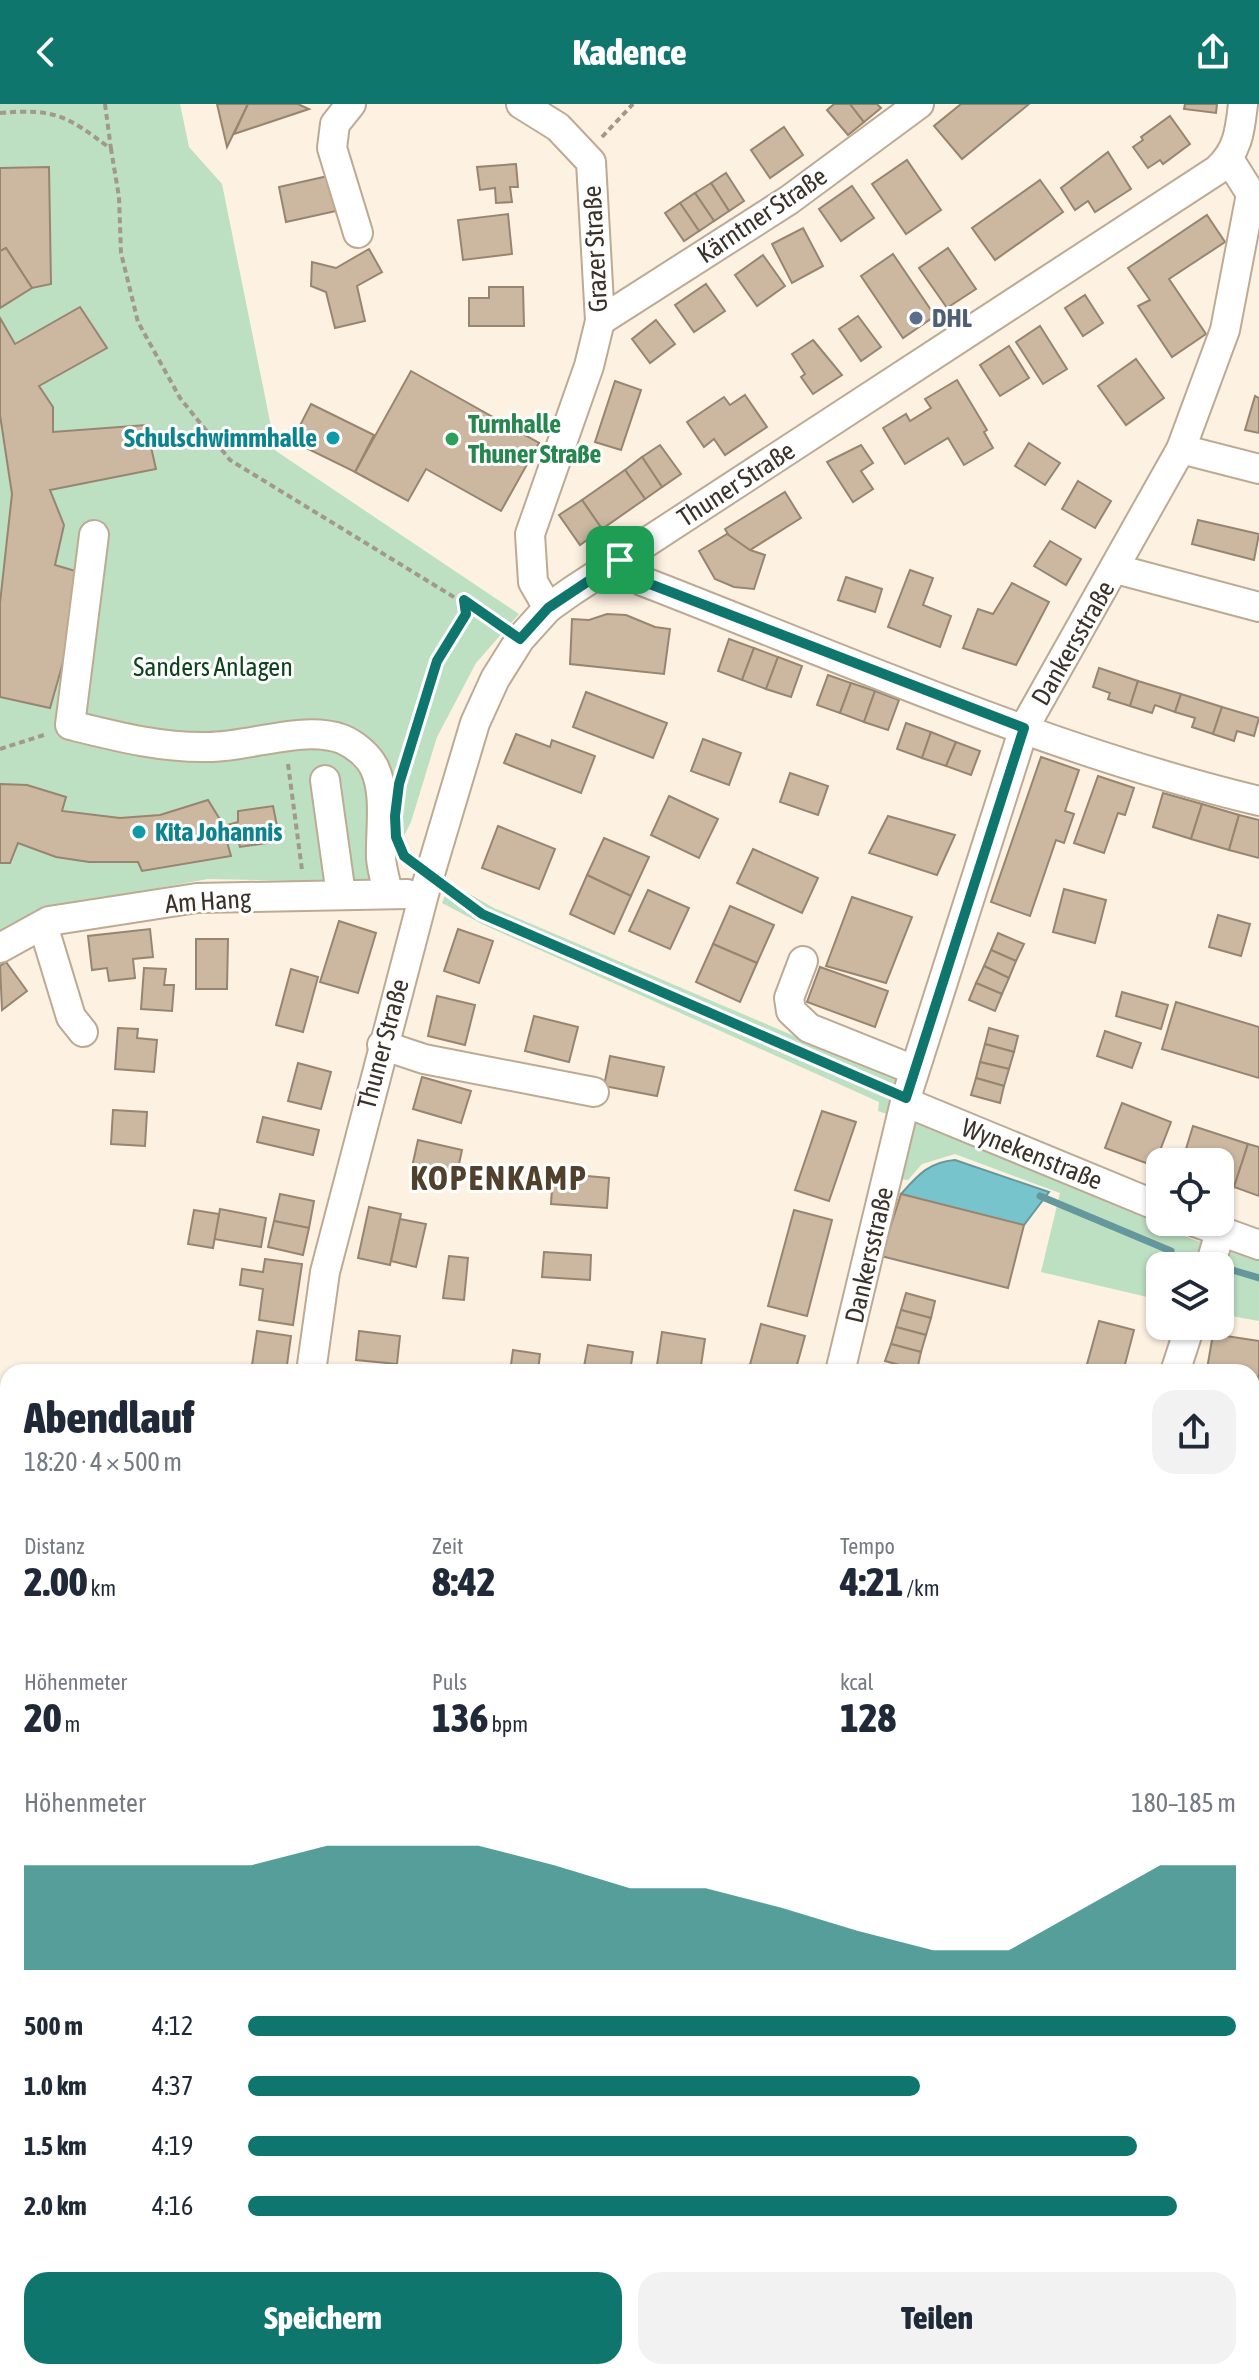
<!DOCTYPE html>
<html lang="de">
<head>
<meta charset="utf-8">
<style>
  body { margin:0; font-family:"Asap Condensed",sans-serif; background:#f2f2f3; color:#1f2937; height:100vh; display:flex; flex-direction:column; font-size:30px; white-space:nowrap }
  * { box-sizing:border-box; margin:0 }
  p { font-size:26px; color:#747a83 }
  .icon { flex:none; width:44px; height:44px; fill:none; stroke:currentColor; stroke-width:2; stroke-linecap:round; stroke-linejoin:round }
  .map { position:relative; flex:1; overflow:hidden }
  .sheet { position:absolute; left:0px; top:1260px; width:1260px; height:1016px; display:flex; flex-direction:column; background:#fff; border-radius:24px 24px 0 0; box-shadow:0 2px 6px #0004 }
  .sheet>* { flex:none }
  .tools { position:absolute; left:1146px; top:1044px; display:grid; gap:16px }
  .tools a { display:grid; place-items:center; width:88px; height:88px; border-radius:16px; background:#fff; box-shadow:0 2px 6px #0004; font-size:40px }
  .pin { position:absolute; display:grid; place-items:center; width:68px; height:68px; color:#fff; margin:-34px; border-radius:16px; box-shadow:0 4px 12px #0006 }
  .round { display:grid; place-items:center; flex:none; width:84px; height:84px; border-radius:24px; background:#f2f2f3 }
  .summary { display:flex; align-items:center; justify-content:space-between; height:136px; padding:0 24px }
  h1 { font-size:44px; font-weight:800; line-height:60px }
  .metrics { display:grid; grid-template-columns:repeat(3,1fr); gap:12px; height:136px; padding:8px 24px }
  .metrics div { display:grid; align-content:center }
  .metrics b { font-size:40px; font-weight:800 }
  .metrics small { font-size:22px; font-weight:400 }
  .metrics p { font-size:22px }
  .chart { height:224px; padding:16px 24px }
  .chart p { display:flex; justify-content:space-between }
  .chart svg { width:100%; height:144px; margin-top:8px; fill:#0f766e; opacity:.7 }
  .cta { display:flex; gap:16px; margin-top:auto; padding:16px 24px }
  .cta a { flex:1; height:92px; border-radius:24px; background:#0f766e; color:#fff; font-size:32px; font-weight:800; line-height:92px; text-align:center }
  .cta a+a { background:#f2f2f3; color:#1f2937 }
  ul { padding:0 24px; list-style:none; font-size:26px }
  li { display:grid; grid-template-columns:128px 96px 1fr; align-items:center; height:60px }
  li i { height:20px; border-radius:10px; background:#0f766e }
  header { display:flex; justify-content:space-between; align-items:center; height:104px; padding:0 24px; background:#0f766e; color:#fff; font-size:36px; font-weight:800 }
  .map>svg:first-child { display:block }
</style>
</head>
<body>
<header><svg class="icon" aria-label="back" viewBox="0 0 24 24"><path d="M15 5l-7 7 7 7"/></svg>Kadence<svg class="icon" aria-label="share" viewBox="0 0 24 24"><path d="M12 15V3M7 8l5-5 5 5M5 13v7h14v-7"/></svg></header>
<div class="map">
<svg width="1259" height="2276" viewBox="0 0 1259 2276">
  <rect width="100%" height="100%" fill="#fdf1e2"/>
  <g fill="#bddfc2">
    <path d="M0 0H180L189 43 222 80 276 347 519 510 476 559 437 633 411 718 380 779 208 775 46 805 0 829Z"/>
    <path d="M450 779 494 804 900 977 935 1019 1194 1136 1259 1154V1217L1220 1210V1162H1160V1196L1041 1168 1060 1089 955 1050 922 1060 908 1076 897 1075 910 1018 878 1007 879 998 484 821 442 799Z"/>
    <path d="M1259 1426V1675L1252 1693V1449Z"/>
    <path d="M0 2244 8 2245V2268H133L131 2276H0Z"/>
  </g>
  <path fill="#77c4cd" stroke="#65989c" stroke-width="2" d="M955 1056 1049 1088 1024 1121H1018L901 1090C918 1071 929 1058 955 1056Z"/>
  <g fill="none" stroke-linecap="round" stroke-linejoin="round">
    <g stroke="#65989c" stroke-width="7">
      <path d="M1040 1092 1171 1147"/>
      <path d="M1229 1165 1259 1174"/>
    </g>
  </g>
  <g fill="#ccb8a1" stroke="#98856f" stroke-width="2">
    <path d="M217 0H248L227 43Z"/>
    <path d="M248 0H298L309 5 234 30Z"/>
    <path d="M834 0H850L864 18 848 31 827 6Z"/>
    <path d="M850 0H877L881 4 864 18Z"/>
    <path d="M961 0H1029L962 55 934 22Z"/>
    <path d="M1185 0H1217L1216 9 1184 5Z"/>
    <path d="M1170 12 1190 40 1163 60 1160 56 1148 64 1133 43 1143 36 1141 33Z"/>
    <path d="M784 23 803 51 770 74 751 46Z"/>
    <path d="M1108 48 1131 85 1095 108 1088 97 1075 106 1061 84Z"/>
    <path d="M907 56 941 106 906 130 872 80Z"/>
    <path d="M516 60 518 83H510L512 98 496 99 495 84 480 86 477 63Z"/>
    <path d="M49 63 51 180 32 184 6 144 0 147V64Z"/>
    <path d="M726 69 744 97 729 107 711 79Z"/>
    <path d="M328 72 336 107 286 118 279 83Z"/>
    <path d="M1040 76 1063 108 995 156 972 124Z"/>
    <path d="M711 79 729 107 714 117 695 89Z"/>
    <path d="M852 82 874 114 841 137 819 105Z"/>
    <path d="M695 89 714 117 699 127 680 99Z"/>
    <path d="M680 99 699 127 684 137 665 109Z"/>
    <path d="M508 110 512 150 463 156 458 116Z"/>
    <path d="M1207 111 1225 138 1169 175 1206 230 1172 253 1138 202 1150 196 1128 164Z"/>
    <path d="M803 124 823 162 792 179 772 140Z"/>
    <path d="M6 144 32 184 0 204V147Z"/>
    <path d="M948 144 976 185 947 204 919 164Z"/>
    <path d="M369 145 382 168 357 182 365 217 335 224 326 188 311 182 312 158 336 164Z"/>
    <path d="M893 150 935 212 903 234 861 172Z"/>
    <path d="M763 151 785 182 757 202 735 171Z"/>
    <path d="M706 180 725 207 694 228 675 201Z"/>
    <path d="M489 183H523L524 222H469V194H489Z"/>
    <path d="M1085 191 1103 219 1083 232 1065 204Z"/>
    <path d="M80 203 107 244 39 282 53 303V328L146 321 156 365 50 386 64 421 55 461 82 469 80 499 50 604 0 593V499L12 390 0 311V214L15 240Z"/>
    <path d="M858 212 881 243 861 257 839 225Z"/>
    <path d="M656 216 675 240 650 259 632 235Z"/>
    <path d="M1040 222 1067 265 1043 280 1016 238Z"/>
    <path d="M813 236 842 271 813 290 801 273 805 270 792 250Z"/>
    <path d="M1009 242 1029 274 1000 292 980 261Z"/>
    <path d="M1136 255 1164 294 1126 321 1098 282Z"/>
    <path d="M411 267 539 339 501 407 426 365 408 397 355 368Z"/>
    <path d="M957 276 987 326 984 328 993 344 964 361 948 334 905 360 883 324 906 310 910 317 931 304 925 295Z"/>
    <path d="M615 277 641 286 621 346 595 338Z"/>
    <path d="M745 291 767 323 725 351 714 335 704 343 687 318 724 293 730 301Z"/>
    <path d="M1255 292 1259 294V329L1245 326Z"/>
    <path d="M311 300 374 331 355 368 292 337Z"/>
    <path d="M1029 339 1060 359 1045 381 1015 362Z"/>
    <path d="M660 341 681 370 662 383 642 353Z"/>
    <path d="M861 341 873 359 861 367 873 385 853 398 827 358Z"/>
    <path d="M642 353 662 383 645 395 625 366Z"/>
    <path d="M625 366 645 395 602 425 582 396Z"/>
    <path d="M1078 377 1111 397 1095 424 1062 405Z"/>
    <path d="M785 388 801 414 750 446 731 435 725 425Z"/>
    <path d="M582 396 602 425 580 441 559 411Z"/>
    <path d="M1198 416 1259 430 1254 456 1192 440Z"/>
    <path d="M727 430 750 446 765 451 754 485 734 483 715 475 699 447Z"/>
    <path d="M1050 437 1081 455 1066 481 1034 462Z"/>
    <path d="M910 466 933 474 923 501 951 512 940 543 888 523Z"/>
    <path d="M846 473 882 485 875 508 838 496Z"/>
    <path d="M1012 479 1049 498 1016 561 963 544 978 505 993 510Z"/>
    <path d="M607 510 626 511 655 523 670 525 664 570 570 560 572 515 589 516Z"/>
    <path d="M729 535 754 544 742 576 718 567Z"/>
    <path d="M754 544 778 553 766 585 742 576Z"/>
    <path d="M778 553 802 562 791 593 766 585Z"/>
    <path d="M1099 564 1138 577 1130 602 1108 595 1110 589 1093 583Z"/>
    <path d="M828 571 851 579 840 609 817 601Z"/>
    <path d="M1138 577 1181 590 1175 608 1155 601 1152 609 1130 602Z"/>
    <path d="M851 579 875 587 864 618 840 609Z"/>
    <path d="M875 587 899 596 888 626 864 618Z"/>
    <path d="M586 588 667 619 653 654 573 623Z"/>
    <path d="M1181 590 1222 603 1213 630 1192 623 1195 614 1175 608Z"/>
    <path d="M1222 603 1259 614 1254 632 1237 627 1234 637 1213 630Z"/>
    <path d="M906 619 931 628 922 654 897 645Z"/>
    <path d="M931 628 956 638 946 662 922 654Z"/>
    <path d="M516 630 550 643 552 636 595 652 581 689 504 659Z"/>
    <path d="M703 635 741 649 729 681 691 667Z"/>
    <path d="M956 638 980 647 971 671 946 662Z"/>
    <path d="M1041 653 1079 666 1065 707 1074 710 1064 739 1056 736 1030 812 991 798Z"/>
    <path d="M790 669 828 682 818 711 780 698Z"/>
    <path d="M1098 672 1134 684 1125 711 1118 709 1104 749 1074 739Z"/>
    <path d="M0 680 27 681 66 693 62 707 120 714 160 711 208 696 224 722 238 718V707L273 702 280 737 240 743 238 735 227 738 231 752 142 767 138 758H89L56 753 18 739 10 759H0Z"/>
    <path d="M1163 689 1202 700 1191 735 1153 723Z"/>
    <path d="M669 692 718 715 699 754 651 731Z"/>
    <path d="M1202 700 1239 711 1229 746 1191 735Z"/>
    <path d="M1239 711 1259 716V754L1229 746Z"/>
    <path d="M888 712 955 731 937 771 869 749Z"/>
    <path d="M498 722 555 745 539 785 482 764Z"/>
    <path d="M604 734 649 753 631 792 587 771Z"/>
    <path d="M753 745 818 774 802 809 737 779Z"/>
    <path d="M587 771 631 792 614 830 570 810Z"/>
    <path d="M1064 785 1106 796 1095 839 1053 828Z"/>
    <path d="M648 786 689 804 670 845 629 827Z"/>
    <path d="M852 793 912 813 886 879 826 862Z"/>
    <path d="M730 802 774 821 757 859 713 840Z"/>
    <path d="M1218 811 1250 820 1241 852 1209 843Z"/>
    <path d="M339 817 376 829 358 889 320 878Z"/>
    <path d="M150 825 153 853 133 855 135 874 109 877 107 864 92 866 88 832Z"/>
    <path d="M458 825 493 837 479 879 444 867Z"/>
    <path d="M998 829 1024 840 1016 857 991 846Z"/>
    <path d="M196 835H228L227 885H196Z"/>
    <path d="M713 840 757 859 740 898 696 878Z"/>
    <path d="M991 846 1016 857 1009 874 984 862Z"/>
    <path d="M6 858 27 887 2 906 0 862Z"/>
    <path d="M984 862 1009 874 1002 890 976 879Z"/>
    <path d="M820 863 888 887 875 923 807 898Z"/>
    <path d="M144 864 166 865 164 881H174L172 907 141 905Z"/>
    <path d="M291 865 318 873 303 928 276 921Z"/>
    <path d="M976 879 1002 890 995 907 969 896Z"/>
    <path d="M1122 888 1168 901 1161 925 1116 912Z"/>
    <path d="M437 892 475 901 465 941 428 932Z"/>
    <path d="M1176 898 1259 923V974L1162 945Z"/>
    <path d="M534 912 578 923 569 958 525 947Z"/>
    <path d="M118 924 138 925 137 934 157 936 154 968 115 965Z"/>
    <path d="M989 924 1018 932 1014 948 985 940Z"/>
    <path d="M1105 927 1141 939 1132 964 1097 952Z"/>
    <path d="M985 940 1014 948 1009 965 980 958Z"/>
    <path d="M610 952 664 963 657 992 604 982Z"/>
    <path d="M980 958 1009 965 1004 982 976 974Z"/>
    <path d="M298 959 331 968 321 1005 288 997Z"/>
    <path d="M422 973 471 987 461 1019 413 1005Z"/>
    <path d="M976 974 1004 982 1000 999 971 991Z"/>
    <path d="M1122 999 1171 1018 1154 1062 1105 1044Z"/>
    <path d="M113 1006 147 1008 145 1042 111 1040Z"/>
    <path d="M822 1007 856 1018 829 1097 795 1086Z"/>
    <path d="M263 1013 319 1026 313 1051 257 1038Z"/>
    <path d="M1193 1022 1248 1040 1234 1083 1220 1079V1058H1182Z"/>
    <path d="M418 1036 462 1046 454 1083 410 1072Z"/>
    <path d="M1248 1040 1259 1043V1092L1234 1083Z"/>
    <path d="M553 1069 609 1074 607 1104 551 1100Z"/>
    <path d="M280 1090 314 1097 309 1124 274 1117Z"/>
    <path d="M901 1090 1024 1121 1008 1184 881 1152Z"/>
    <path d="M369 1103 401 1110 390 1161 358 1154Z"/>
    <path d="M220 1105 266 1114 261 1143 214 1135Z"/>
    <path d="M194 1106 219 1110 213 1144 188 1140Z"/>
    <path d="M794 1106 832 1116 807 1212 768 1202Z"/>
    <path d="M400 1115 426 1120 416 1163 391 1157Z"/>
    <path d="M274 1117 309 1124 303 1151 268 1143Z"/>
    <path d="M544 1148 591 1151 590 1176 542 1173Z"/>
    <path d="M449 1152 468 1154 464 1196 443 1194Z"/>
    <path d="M265 1155 302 1160 293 1221 259 1216 263 1185 240 1181 242 1165 263 1168Z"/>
    <path d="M906 1189 935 1197 931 1214 901 1206Z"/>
    <path d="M901 1206 931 1214 926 1231 896 1223Z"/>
    <path d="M1099 1217 1134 1226 1123 1268 1086 1264Z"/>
    <path d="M761 1220 805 1232 795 1268H748Z"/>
    <path d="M896 1223 926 1231 921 1248 891 1240Z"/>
    <path d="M257 1227 291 1232 286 1268H251Z"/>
    <path d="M359 1227 400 1232 397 1260 356 1256Z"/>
    <path d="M662 1228 705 1235 700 1268H656Z"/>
    <path d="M1213 1230 1259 1237V1273L1252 1272V1268L1207 1265Z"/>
    <path d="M891 1240 921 1248 917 1266 885 1257Z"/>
    <path d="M588 1241 633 1248 630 1268H583Z"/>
    <path d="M513 1246 540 1250 538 1268H510Z"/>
    <path d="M1252 1272 1259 1273 1256 1308H1252Z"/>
    <path d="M0 1584 8 1585V1618L0 1617Z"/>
    <path d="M0 1684 8 1685V1732L0 1731Z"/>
    <path d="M1259 1788V1825L1252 1822V1803Z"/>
    <path d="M0 1854 8 1856V1906L0 1905Z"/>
    <path d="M0 1905 8 1906V1976L0 1974Z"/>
    <path d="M0 2035 8 2036V2071L0 2070Z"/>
    <path d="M0 2138 8 2139V2182L0 2181Z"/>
    <path d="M1257 2241 1259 2276H1243L1246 2268H1252Z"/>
    <path d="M221 2268 255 2272V2276H220Z"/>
    <path d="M555 2268H606L605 2276H554Z"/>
    <path d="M780 2268H837L834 2276H777Z"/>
    <path d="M867 2268H932L930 2276H870L865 2274Z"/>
    <path d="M932 2268H998L995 2276H930Z"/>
  </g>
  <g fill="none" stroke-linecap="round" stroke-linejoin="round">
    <defs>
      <g id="minor">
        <path d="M351 0 335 20 332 44 358 129"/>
        <path d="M521 0 558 23 591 58 600 217 589 262 530 430 533 478 548 504"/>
        <path d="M600 217 789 96 919 0"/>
        <path d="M1181 345 1259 365"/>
        <path d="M94 431 70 621C115 632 161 644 208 643 250 643 302 621 342 635 354 640 368 651 374 663 387 690 380 725 381 754 382 766 386 778 388 790"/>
        <path d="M620 456 642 477C844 555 1047 646 1259 697"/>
        <path d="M1116 465 1259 503"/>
        <path d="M325 676 341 791"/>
        <path d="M43 821 71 913 83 928"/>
        <path d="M0 844 49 817 197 794 407 790"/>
        <path d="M803 857 789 894 791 907 809 924 914 966"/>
        <path d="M382 941 424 955 594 988"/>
        <path d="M906 994 915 1002 1160 1103"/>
        <path d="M1195 1118 1259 1141"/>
        <path d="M1210 1162 1220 1128"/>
        <path d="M311 1268 325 1168 424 790 475 619 495 575 520 535 548 504 572 487 1217 66C1238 47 1240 27 1243 0"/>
        <path d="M840 1268 906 994 1024 624 1181 345 1225 226 1251 90 1229 55"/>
        <path d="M1175 1268 1190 1222"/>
        <path d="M0 1547 8 1549"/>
        <path d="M1252 2073 1259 2074"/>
        <path d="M1252 2114 1259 2094"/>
        <path d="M0 2213 8 2214"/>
        <path d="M650 2268 674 2276"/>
        <path d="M156 2276 157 2268"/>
        <path d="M1195 2276 1198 2268"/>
      </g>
    </defs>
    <use href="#minor" stroke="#bdaa93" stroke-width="32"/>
    <g stroke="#a2988b" stroke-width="4" stroke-dasharray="6 4" stroke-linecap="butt">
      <path d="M105 0 111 45"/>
      <path d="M0 9C55 4 67 12 111 45L119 93 121 149 138 218 180 294 230 356 498 520"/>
      <path d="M602 33 633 0"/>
      <path d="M0 645 47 630"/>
      <path d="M288 660 302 766"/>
      <path d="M404 663 437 557 466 510 464 496"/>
      <path d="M450 786 482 810 790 943"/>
      <path d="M1252 1874 1259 1877"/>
    </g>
    <use href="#minor" stroke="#fff" stroke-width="28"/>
  </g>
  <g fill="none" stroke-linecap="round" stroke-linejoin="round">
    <defs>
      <path id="route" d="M620 456 642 477 1024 624 906 994 482 810 404 752 396 733 395 712 399 680 437 557 466 510 464 496 520 535 548 504Z"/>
    </defs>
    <use href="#route" stroke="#fff" stroke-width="16"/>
    <use href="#route" stroke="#0f766e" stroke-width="10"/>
  </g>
  <circle fill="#5c6f8a" stroke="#fff" stroke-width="3" cx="916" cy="214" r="8"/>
  <g fill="#0f9aa8" stroke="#fff" stroke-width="3">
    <circle cx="333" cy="334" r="8"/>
    <circle cx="139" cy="728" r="8"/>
  </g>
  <circle fill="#2e9e5b" stroke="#fff" stroke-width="3" cx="452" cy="335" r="8"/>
  <g text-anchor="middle" stroke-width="6" stroke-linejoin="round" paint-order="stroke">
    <g font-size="26" fill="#3a3228" stroke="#fff">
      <text transform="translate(762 111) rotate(-34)" y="9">Kärntner Straße</text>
      <text transform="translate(595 145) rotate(-93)" y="9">Grazer Straße</text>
      <text transform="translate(736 380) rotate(-33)" y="9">Thuner Straße</text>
      <text transform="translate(1073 539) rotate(-60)" y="9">Dankersstraße</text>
      <text transform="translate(208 797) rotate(-4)" y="9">Am Hang</text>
      <text transform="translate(383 940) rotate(-75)" y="9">Thuner Straße</text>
      <text transform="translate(1032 1050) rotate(22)" y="9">Wynekenstraße</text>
      <text transform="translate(869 1151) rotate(-77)" y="9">Dankersstraße</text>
    </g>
    <g font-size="26" font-weight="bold" fill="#4e5e75" stroke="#fff" text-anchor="start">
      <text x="932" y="223">DHL</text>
    </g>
    <g font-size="26" font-weight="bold" fill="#27864d" stroke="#fff" text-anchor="start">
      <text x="468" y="329">Turnhalle<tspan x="468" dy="30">Thuner Straße</tspan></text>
    </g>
    <g font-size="26" font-weight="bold" fill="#0d838f" stroke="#fff" text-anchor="end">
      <text x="317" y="343">Schulschwimmhalle</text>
      <text x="155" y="737" text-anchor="start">Kita Johannis</text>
    </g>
    <g font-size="26" fill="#0d441e" stroke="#fff">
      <text x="213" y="572">Sanders Anlagen</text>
    </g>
    <g font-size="34" font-weight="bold" letter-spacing="2" fill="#51412c" stroke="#fff">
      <text x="499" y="1086">KOPENKAMP</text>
    </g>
  </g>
</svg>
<div class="tools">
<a><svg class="icon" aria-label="locate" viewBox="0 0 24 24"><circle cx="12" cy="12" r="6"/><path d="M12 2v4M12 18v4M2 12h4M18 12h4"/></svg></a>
<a><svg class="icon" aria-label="layers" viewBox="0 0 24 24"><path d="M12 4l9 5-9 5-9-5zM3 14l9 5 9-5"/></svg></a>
</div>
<div class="pin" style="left:620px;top:456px;background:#1e9e55"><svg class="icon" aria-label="arrive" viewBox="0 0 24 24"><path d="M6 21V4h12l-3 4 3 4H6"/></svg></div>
<section class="sheet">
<div class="summary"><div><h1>Abendlauf</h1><p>18:20 · 4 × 500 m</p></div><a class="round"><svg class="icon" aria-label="share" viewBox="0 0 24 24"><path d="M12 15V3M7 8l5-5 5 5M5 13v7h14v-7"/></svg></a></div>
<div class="metrics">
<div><p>Distanz</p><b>2.00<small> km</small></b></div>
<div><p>Zeit</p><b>8:42</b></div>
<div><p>Tempo</p><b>4:21<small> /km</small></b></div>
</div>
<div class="metrics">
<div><p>Höhenmeter</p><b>20<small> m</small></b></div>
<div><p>Puls</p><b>136<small> bpm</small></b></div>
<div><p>kcal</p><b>128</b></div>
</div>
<div class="chart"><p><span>Höhenmeter</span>180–185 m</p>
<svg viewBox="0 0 160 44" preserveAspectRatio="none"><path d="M0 44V12L10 12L20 12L30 12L40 6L50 6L60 6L70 12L80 19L90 19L100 25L110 32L120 38L130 38L140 25L150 12L160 12V44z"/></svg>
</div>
<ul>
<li><b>500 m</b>4:12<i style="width:100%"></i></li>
<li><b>1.0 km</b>4:37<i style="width:68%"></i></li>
<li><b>1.5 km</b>4:19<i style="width:90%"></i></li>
<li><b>2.0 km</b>4:16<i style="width:94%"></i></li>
</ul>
<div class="cta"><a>Speichern</a><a>Teilen</a></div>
</section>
</div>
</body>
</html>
